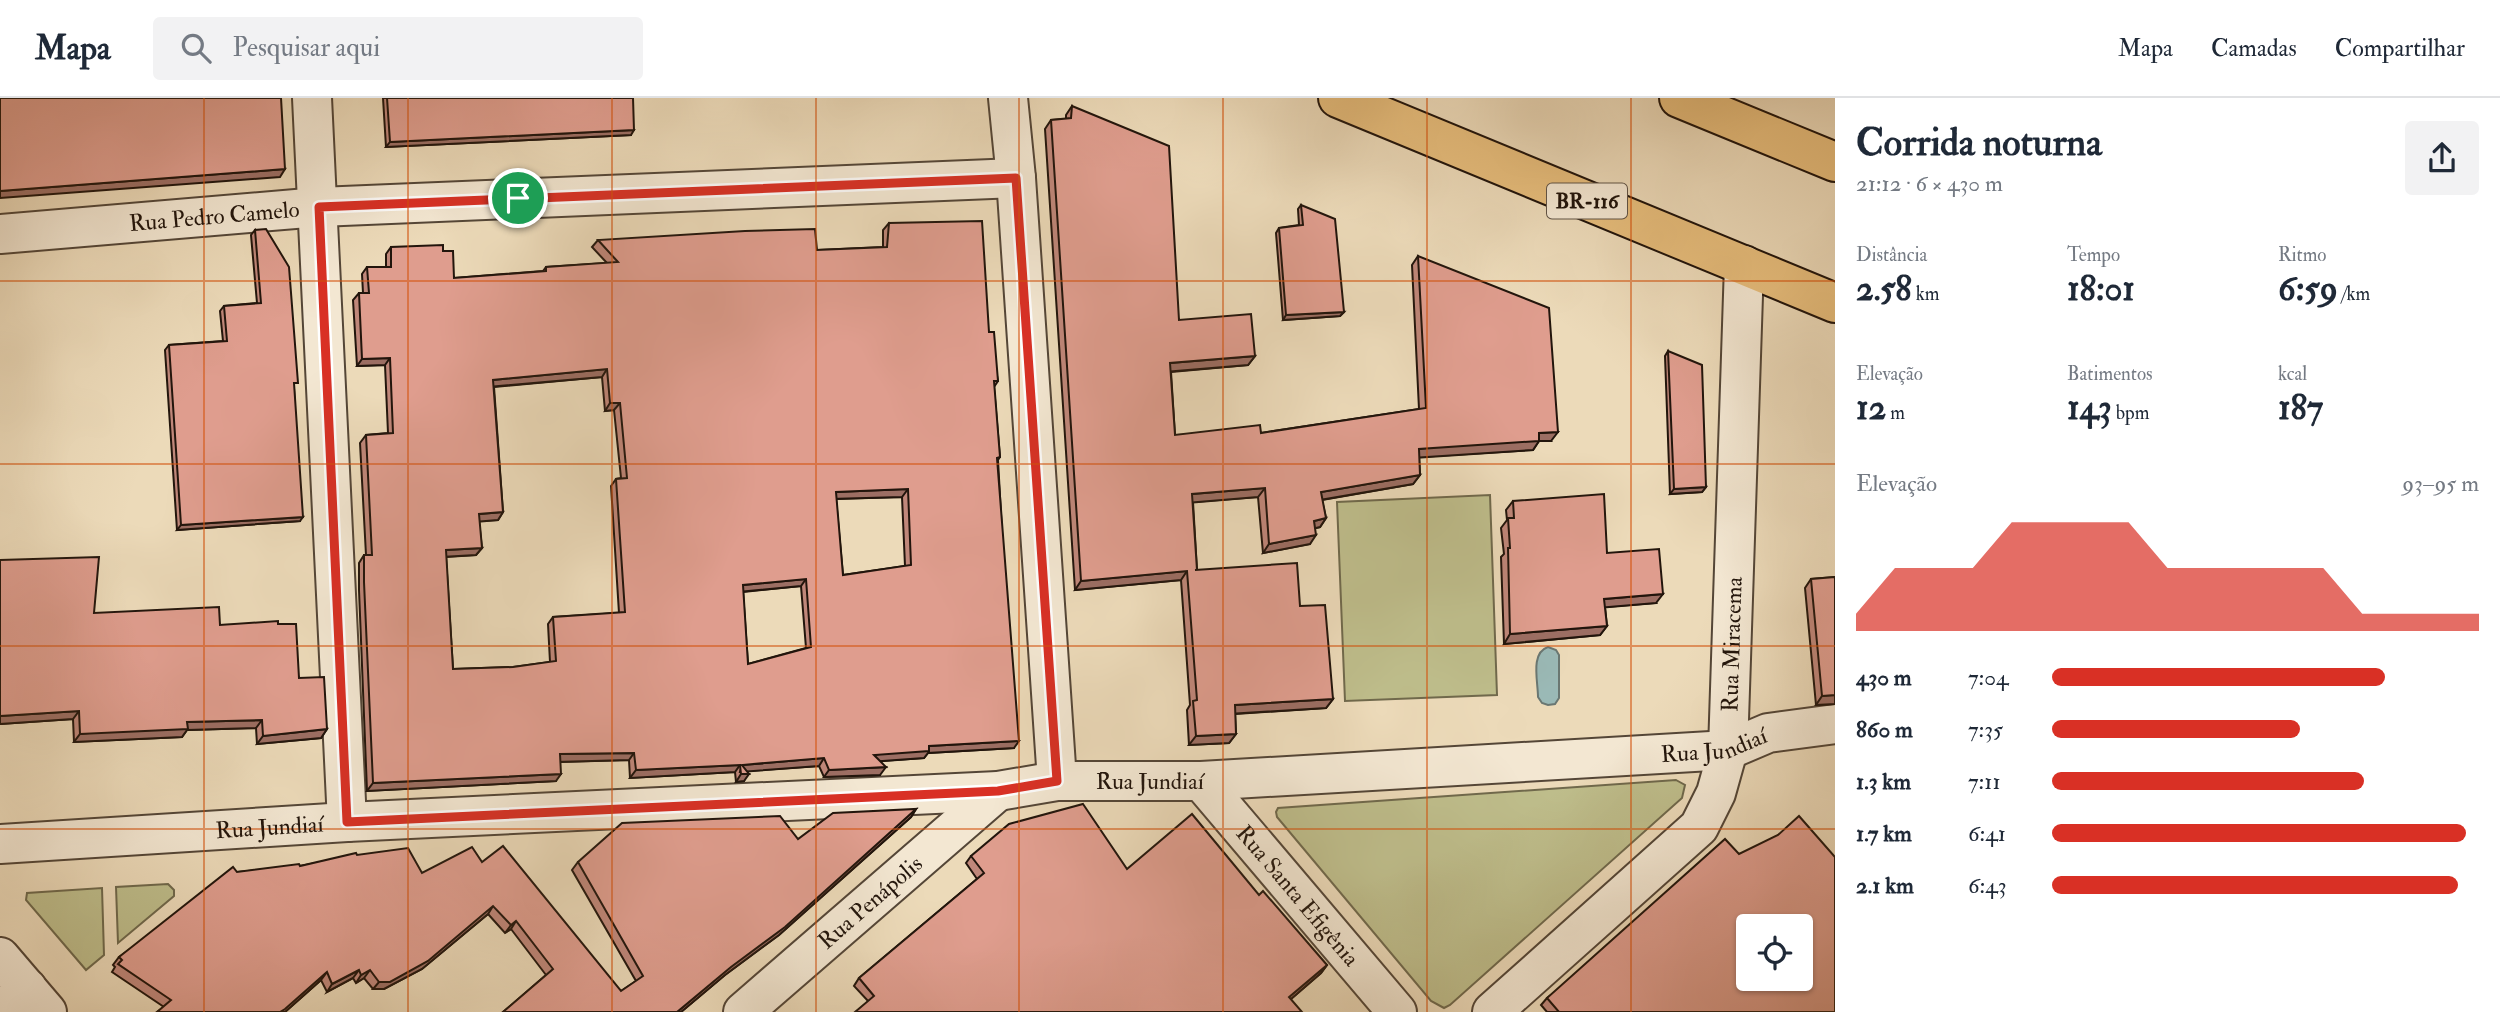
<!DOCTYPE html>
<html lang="pt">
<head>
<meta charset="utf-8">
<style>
  body { margin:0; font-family:"IM FELL Double Pica",serif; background:#f2f2f3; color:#1f2937; height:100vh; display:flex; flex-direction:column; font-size:26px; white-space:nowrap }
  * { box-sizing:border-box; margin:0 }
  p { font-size:23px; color:#747a83 }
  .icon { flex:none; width:38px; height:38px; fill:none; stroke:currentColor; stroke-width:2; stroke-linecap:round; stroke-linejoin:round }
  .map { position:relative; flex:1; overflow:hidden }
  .side { display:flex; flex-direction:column; background:#fff; width:665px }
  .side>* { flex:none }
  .tools { position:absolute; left:1736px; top:816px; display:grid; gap:14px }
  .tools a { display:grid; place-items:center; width:77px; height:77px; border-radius:7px; background:#fff; box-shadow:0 2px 5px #0004; font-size:35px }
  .pin { position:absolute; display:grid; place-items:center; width:60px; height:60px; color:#fff; margin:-30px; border:4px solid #fff; border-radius:50%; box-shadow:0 2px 7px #0007 }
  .round { display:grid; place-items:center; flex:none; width:74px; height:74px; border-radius:7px; background:#f2f2f3 }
  .summary { display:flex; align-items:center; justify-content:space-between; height:119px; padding:0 21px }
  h1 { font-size:38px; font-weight:700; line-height:52px }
  .metrics { display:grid; grid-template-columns:repeat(3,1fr); gap:10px; height:119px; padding:7px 21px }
  .metrics div { display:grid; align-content:center }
  .metrics b { font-size:35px; font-weight:700 }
  .metrics small { font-size:19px; font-weight:400 }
  .metrics p { font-size:19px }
  .chart { height:196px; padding:14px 21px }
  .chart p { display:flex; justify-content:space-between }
  .chart svg { width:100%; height:126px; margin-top:7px; fill:#d93025; opacity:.7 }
  ul { padding:0 21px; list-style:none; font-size:23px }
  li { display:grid; grid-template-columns:112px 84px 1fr; align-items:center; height:52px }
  li i { height:18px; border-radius:9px; background:#d93025 }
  header { display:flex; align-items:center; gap:42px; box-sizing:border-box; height:98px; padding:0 35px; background:#fff; border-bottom:2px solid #e0e1e3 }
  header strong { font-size:33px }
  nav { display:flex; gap:38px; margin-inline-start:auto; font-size:24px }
  .search { width:490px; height:63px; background:#f2f2f3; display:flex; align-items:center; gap:18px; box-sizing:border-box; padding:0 24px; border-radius:7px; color:#747a83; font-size:26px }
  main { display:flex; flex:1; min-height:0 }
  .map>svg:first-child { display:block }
</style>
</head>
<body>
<header>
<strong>Mapa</strong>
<div class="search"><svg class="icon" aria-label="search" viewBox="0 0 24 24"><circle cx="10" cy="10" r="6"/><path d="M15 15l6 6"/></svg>Pesquisar aqui</div>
<nav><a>Mapa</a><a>Camadas</a><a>Compartilhar</a></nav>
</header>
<main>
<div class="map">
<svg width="1835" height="914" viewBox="0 0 1835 914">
  <rect width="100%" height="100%" fill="#ecdab9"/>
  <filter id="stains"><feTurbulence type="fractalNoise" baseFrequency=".00286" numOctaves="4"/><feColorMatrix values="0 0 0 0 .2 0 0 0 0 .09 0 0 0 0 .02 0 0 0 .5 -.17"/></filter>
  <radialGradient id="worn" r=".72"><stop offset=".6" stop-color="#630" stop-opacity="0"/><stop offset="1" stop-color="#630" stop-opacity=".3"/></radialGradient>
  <g fill="#bebd8b" stroke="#70694c" stroke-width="2">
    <path d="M1490 397 1497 597 1345 603 1337 404Z"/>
    <path d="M1676 682 1685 687 1682 700 1450 907 1444 910 1431 903 1277 719 1276 714 1278 710Z"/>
    <path d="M168 786 174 792V798L118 845 116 789Z"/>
    <path d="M102 790 104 857 86 872 26 802 27 795Z"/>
  </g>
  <path fill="#9ab9b6" stroke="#6a7772" stroke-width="2" d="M1548 549 1556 552 1559 557V600L1555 606 1548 607 1542 605 1538 599C1538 583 1530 555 1548 549Z"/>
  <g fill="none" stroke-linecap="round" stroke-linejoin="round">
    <defs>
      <g id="minor">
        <path d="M312 0 347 724"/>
        <path d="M1008 0 1016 80 1057 683"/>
        <path id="s1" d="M0 136 319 109 1016 80"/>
        <path id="s2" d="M1201 683 1397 914"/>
        <path id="s3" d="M0 746 347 724 998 693 1057 683H1201L1728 652 1768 635 1835 626"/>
        <path d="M0 859 47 914"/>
        <path d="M1 914 27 890"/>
        <path id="s4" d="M743 914 998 693"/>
        <path id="s5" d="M1492 914 1699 729 1716 695 1728 652 1744 167"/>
      </g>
      <g id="trunk">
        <path d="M1338 0 1835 205"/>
        <path d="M1679 0 1835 64"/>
      </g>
    </defs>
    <use href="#minor" stroke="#544637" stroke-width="42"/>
    <use href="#trunk" stroke="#22150c" stroke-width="42"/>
    <use href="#minor" stroke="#f3e7d2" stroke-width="38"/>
    <use href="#trunk" stroke="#e6bd7c" stroke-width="38"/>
  </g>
  <g fill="#c0877a" stroke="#22150c" stroke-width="2" fill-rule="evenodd">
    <path d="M383 0H633L631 37 386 49Z"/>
    <path d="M1072 8 1179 222 1255 258 1248 267 1171 274 1175 337 1261 335 1419 311 1412 167 1418 158 1551 343H1539L1533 352 1419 359 1420 377 1413 386 1322 402 1326 420 1320 429 1315 430 1310 446 1263 455 1258 399 1193 404 1197 472 1300 508 1333 601 1326 610 1235 616 1236 636 1229 645 1189 647 1187 612 1190 607 1181 482 1075 492 1045 31 1051 22 1066 21V17Z"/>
    <path d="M1301 107 1344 214 1340 218 1283 222 1276 135 1279 130 1299 127 1298 111Z"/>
    <path d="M889 125 989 234 998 283 994 289 1000 359 998 362 1014 650 928 655 924 660 880 663V677L824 679 819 668 747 673 744 683 736 684 735 674 630 680 629 662 560 664 556 683 367 693 359 492V465L364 457H366L360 345 366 337 388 335 385 267 357 268 353 202 359 195H363L362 176 367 169H386V156L391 149 443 153 454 180 543 173 546 169 607 165 592 149 598 142 817 152 883 149V132ZM602 279 605 313 614 312 621 380 616 381 611 388 619 515 553 519 548 526 550 564 513 569 453 571 446 459 476 457 482 450 479 423 498 422 503 414 494 289ZM902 399 905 468 843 477 836 401ZM801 488 806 550 748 566 743 494Z"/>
    <path d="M255 132 294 290 300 423 177 432 165 252 169 247 223 243 220 213 224 208 257 205 251 137Z"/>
    <path d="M1668 253 1706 389 1702 394 1670 396 1665 258Z"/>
    <path d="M1513 403 1607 455 1656 505 1605 509 1607 528 1600 537 1504 546 1501 459 1504 456 1501 430 1507 422 1506 412Z"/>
    <path d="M0 462 94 515 220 527 278 526 299 580 327 631 321 640 257 646 256 630 187 632 182 639 74 644 73 621 0 626Z"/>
    <path d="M1835 479V606L1816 607 1805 490 1811 481Z"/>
    <path d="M916 711 911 719 779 837 725 877 681 914H503L546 877 511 831 505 835 488 816 422 871 384 891H373L364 880 356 885 353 880 327 894 321 882 285 914H157L164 909 112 874 115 869 113 867 119 859 237 774 300 768 357 757 422 775 482 764 621 893 636 883 572 772 578 764 798 741Z"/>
    <path d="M1739 756 1835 914H1547L1541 907 1547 900Z"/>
    <path d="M971 758 1127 771 1259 797 1327 867 1321 875 1291 901 868 903 854 888 859 880 977 781 966 765Z"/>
  </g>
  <g fill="#9c6e63" stroke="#22150c" stroke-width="2">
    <path d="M634 32 631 37 386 49 390 44Z"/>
    <path d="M285 71 280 79 0 100V93Z"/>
    <path d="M1344 214 1340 218 1283 222 1286 217Z"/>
    <path d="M1255 258 1248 267 1164 274 1170 265Z"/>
    <path d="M390 260 385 267 357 268 362 261Z"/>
    <path d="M607 271 602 279 488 289 493 282Z"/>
    <path d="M610 305H620L614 312 605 313Z"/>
    <path d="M1558 334 1551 343H1539L1533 352 1412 360 1419 351 1539 335Z"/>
    <path d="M1420 377 1413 386 1314 403 1321 394Z"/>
    <path d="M1706 389 1702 394 1670 396 1674 391Z"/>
    <path d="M1265 390 1258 399 1186 405 1192 396Z"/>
    <path d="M908 391 902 399 830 401 836 394Z"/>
    <path d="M503 414 498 422 474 424 479 416Z"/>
    <path d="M303 419 300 423 177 432 181 427Z"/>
    <path d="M1326 420 1320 429 1308 432 1314 423Z"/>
    <path d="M1316 437 1310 446 1263 455 1269 446Z"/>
    <path d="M482 450 476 457 441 459 446 452Z"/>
    <path d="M1187 473 1181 482 1075 492 1081 483Z"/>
    <path d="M806 481 801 488 738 494 743 487Z"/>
    <path d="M1663 496 1656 505 1597 510 1604 501Z"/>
    <path d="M1607 528 1600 537 1504 546 1510 536Z"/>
    <path d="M1835 597V606L1816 607 1822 598Z"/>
    <path d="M1333 601 1326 610 1228 616 1235 607Z"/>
    <path d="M79 613 73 621 0 626V618Z"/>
    <path d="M262 622 256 630 187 632 182 639 74 644 80 636 187 624Z"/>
    <path d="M327 631 321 640 257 646 263 638Z"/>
    <path d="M1236 636 1229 645 1189 647 1196 638Z"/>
    <path d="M1019 643 1014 650 928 655 924 660 869 664 874 657 929 648Z"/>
    <path d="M634 655 629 662 555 664 560 656Z"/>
    <path d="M824 660 819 668 740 674 742 667Z"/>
    <path d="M740 667 735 674 630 680 636 672Z"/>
    <path d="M886 669 880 677 824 679 829 672Z"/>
    <path d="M561 676 556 683 367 693 373 685Z"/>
    <path d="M741 676H749L744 683 736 684Z"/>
    <path d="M916 711 911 719 779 837 725 877 681 914H677Z"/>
    <path d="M493 808 488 816 422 871 384 891H373L379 884Z"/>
    <path d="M516 823 511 831 505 835 511 827Z"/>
    <path d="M1327 867 1321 875 1284 907 1289 899Z"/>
    <path d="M359 872 353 880 327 894 332 886Z"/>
    <path d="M370 872 364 880 356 885 361 877Z"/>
    <path d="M327 874 321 882 285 914H280Z"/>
  </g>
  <g fill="#df9d8e" stroke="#22150c" stroke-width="2" fill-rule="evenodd">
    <path d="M0 0H281L285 71 0 93Z"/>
    <path d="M387 0H633L634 32 390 44Z"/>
    <path d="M1072 8 1169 48 1179 222 1251 216 1255 258 1170 265 1175 337 1260 327 1261 335 1426 310 1418 158 1549 210 1558 334 1539 335V343L1419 351 1420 377 1321 394 1326 420 1314 423 1316 437 1269 446 1265 390 1192 396 1197 472H1195L1297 465 1300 508 1325 507 1333 601 1235 607 1236 636 1196 638 1193 603 1197 602 1187 473 1081 483 1051 22 1071 20Z"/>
    <path d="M1301 107 1335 121 1344 214 1286 217 1279 130 1303 127Z"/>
    <path d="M982 123 989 234H994L998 283H994L1000 359 997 360 1019 643 929 648V653L874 657 886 669 829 672 824 660 742 667 749 676H741L740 667 636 672 634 655 560 656 561 676 373 685 364 484V457H372L366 337 393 335 390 260 362 261 359 195H369L367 169H391V149L443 147V153H453L454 180 546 173V169L618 164 598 142 745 133 815 131 817 152 887 149 889 125ZM607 271 610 305H620L627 380 616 381 625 514 553 519 556 563 513 569 453 571 446 452 482 450 479 416 503 414 493 282ZM908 391 911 467 843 477 836 394ZM806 481 811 549 748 566 743 487Z"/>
    <path d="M266 131 289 169 298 285H294L303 419 181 427 169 247 227 243 224 208 261 205 255 132Z"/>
    <path d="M1668 253 1702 267 1706 389 1674 391Z"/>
    <path d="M1604 396 1607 455 1659 451 1663 496 1604 501 1607 528 1510 536 1508 450H1510L1508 420H1514L1513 403Z"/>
    <path d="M99 459 94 515 219 509 220 527 278 523V526H296L299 580 324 579 327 631 263 638 262 622 187 624 188 631 80 636 79 613 0 618V462Z"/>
    <path d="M1835 479V597L1822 598 1811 481Z"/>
    <path d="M1083 706 1127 771 1192 716 1259 797 1263 793 1327 867 1289 899 1302 914H855L874 898 859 880 984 775 971 758 1009 726Z"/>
    <path d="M916 711 785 829 731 869 677 914H503L553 871 516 823 511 827 493 808 428 863 390 884H379L370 872 361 877 359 872 332 886 327 874 285 911 280 914H157L171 902 118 866 122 862 119 859 233 769 237 774 299 766 300 768 356 755 357 757 408 750 422 775 472 749 482 764 503 748 621 893 643 878 578 764 622 725 780 718 798 741 833 715Z"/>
    <path d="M1799 718 1835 759V914H1559L1547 900 1725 741 1739 756 1778 737ZM1748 828H1801V880H1748Z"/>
  </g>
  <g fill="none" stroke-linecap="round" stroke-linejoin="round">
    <defs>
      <path id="route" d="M1016 80 1057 683 998 693 347 724 319 109Z"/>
    </defs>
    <use href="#route" stroke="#fff" stroke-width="14"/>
    <use href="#route" stroke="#d93025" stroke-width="9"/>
  </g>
  <path fill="none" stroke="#d4520c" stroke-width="2" stroke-opacity="0.55" d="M204 0V914M408 0V914M612 0V914M816 0V914M1019 0V914M1223 0V914M1427 0V914M1631 0V914M0 183H1835M0 366H1835M0 548H1835M0 731H1835"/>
  <g text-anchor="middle" stroke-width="6" stroke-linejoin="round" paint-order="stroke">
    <rect fill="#f3e7d2" stroke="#615447" stroke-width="2" x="1547" y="85.5" width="80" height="35" rx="5"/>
    <g font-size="21" font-weight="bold" fill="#22150c">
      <text x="1587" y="110">BR-116</text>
    </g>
    <g font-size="23" fill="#22150c" stroke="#f3e7d2">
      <text dy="8" stroke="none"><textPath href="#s1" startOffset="215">Rua Pedro Camelo</textPath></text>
      <text dy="8" stroke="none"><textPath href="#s5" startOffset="466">Rua Miracema</textPath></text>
      <text dy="8" stroke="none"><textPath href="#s3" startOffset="1718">Rua Jundiaí</textPath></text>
      <text dy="8" stroke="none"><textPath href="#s3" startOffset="1152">Rua Jundiaí</textPath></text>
      <text dy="8" stroke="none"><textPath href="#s3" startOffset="270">Rua Jundiaí</textPath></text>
      <text dy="8" stroke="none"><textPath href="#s2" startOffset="150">Rua Santa Efigênia</textPath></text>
      <text dy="8" stroke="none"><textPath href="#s4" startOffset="168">Rua Penápolis</textPath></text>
    </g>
  </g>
  <rect width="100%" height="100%" filter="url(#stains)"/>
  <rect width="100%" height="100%" fill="url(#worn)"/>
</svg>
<div class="tools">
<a><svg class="icon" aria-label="locate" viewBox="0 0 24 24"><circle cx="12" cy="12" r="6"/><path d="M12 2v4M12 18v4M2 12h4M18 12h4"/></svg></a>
</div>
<div class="pin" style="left:518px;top:100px;background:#1e9e55"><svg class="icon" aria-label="arrive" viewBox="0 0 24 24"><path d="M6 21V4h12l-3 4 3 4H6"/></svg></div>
</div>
<section class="side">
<div class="summary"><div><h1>Corrida noturna</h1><p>21:12 · 6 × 430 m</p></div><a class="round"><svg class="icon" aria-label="share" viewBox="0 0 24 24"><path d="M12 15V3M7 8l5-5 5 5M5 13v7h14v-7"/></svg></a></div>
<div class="metrics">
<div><p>Distância</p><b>2.58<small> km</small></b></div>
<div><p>Tempo</p><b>18:01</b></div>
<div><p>Ritmo</p><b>6:59<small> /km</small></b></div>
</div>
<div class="metrics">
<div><p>Elevação</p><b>12<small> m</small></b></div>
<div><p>Batimentos</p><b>143<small> bpm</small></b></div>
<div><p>kcal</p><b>187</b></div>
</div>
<div class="chart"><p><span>Elevação</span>93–95 m</p>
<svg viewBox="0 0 160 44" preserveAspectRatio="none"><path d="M0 44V38L10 22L20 22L30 22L40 6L50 6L60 6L70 6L80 22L90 22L100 22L110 22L120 22L130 38L140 38L150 38L160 38V44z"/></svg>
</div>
<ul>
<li><b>430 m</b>7:04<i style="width:78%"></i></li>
<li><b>860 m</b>7:35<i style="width:58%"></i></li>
<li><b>1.3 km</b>7:11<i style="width:73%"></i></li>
<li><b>1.7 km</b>6:41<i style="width:97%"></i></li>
<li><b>2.1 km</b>6:43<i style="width:95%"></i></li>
</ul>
</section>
</main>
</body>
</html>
